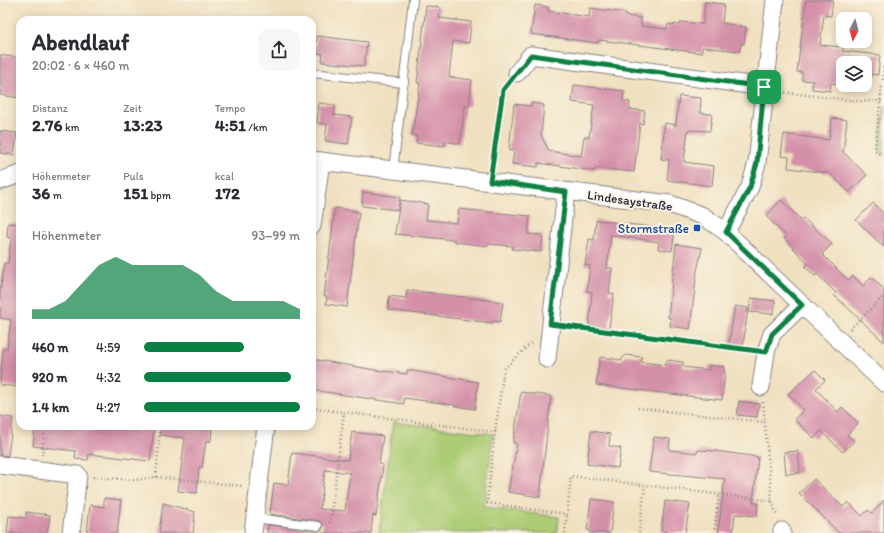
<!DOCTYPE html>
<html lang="de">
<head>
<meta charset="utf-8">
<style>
  body { margin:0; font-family:Itim,sans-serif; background:#f7f7f7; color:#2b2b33; height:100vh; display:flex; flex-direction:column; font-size:15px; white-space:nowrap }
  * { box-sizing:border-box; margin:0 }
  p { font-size:13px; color:#7c7c81 }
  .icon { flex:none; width:22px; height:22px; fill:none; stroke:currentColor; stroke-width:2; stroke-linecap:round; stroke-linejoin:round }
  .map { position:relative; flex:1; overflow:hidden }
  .panel { position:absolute; left:16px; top:16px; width:300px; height:414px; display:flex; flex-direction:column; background:#fff; border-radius:12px; box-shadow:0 2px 10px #0003 }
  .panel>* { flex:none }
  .needle { width:26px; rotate:186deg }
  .buttons { position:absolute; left:836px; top:12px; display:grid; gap:8px }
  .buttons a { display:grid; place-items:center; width:36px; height:36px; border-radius:8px; background:#fff; box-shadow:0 2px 10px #0003; font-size:20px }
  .pin { position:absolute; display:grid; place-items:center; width:34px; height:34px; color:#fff; margin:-17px; border-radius:8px; box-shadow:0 2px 6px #0006 }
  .round { display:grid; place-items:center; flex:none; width:42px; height:42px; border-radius:12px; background:#f7f7f7 }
  .head { display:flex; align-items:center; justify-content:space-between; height:68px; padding:0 16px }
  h1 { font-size:22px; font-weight:800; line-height:30px }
  .metrics { display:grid; grid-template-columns:repeat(3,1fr); gap:6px; height:68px; padding:4px 16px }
  .metrics div { display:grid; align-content:center }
  .metrics b { font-size:17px; font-weight:800 }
  .metrics small { font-size:11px; font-weight:400 }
  .metrics p { font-size:11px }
  .chart { height:112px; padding:8px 16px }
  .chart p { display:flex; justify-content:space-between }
  .chart svg { width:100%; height:72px; margin-top:4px; fill:#0b8043; opacity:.7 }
  ul { padding:0 16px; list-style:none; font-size:13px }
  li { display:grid; grid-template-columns:64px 48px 1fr; align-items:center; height:30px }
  li i { height:10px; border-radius:5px; background:#0b8043 }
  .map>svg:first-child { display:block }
</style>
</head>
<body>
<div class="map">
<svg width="884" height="533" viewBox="0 0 884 533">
  <rect width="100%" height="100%" fill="#fcf5e5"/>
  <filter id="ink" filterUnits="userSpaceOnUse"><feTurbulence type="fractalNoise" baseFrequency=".025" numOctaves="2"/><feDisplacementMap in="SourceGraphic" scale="8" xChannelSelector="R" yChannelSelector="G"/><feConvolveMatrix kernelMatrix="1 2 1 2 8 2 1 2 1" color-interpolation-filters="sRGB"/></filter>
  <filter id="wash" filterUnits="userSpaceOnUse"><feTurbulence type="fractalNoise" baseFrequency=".012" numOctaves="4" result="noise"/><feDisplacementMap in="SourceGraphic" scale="16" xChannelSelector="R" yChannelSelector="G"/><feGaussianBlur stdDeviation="0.9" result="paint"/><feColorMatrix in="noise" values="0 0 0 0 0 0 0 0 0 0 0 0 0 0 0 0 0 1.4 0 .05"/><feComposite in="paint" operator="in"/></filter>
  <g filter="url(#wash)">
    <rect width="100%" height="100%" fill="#efe0c0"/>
    <g fill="#accc74" stroke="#677758">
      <path d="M884 106V155L879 150Z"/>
      <path d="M393 422 493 434 484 507 559 517 557 533H379Z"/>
    </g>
    <g id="blocks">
      <g fill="#d490a9" fill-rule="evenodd">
        <path d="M806 0H833L831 16 824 15 820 45 843 47V51L880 55 878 75 869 74 868 87 851 85H865V63H843V84L831 83 830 91 812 89 813 81 802 80V72H797Z"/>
        <path d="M705 2 724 4 722 23 746 27 744 44 741 43 740 51 702 47V53L623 43 599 40 598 43 531 34 535 5 548 7V11L589 17 590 8 626 13V16L641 18V26L667 29 668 24 680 25 681 22 703 24Z"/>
        <path d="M426 6 440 7 439 18 471 22 469 43 453 41 449 77 472 80 469 106H465L460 144 445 141V146L416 143 417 136 412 135 420 83H417Z"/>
        <path d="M317 36 367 42 364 66 322 62 323 54 315 53Z"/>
        <path d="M0 55 20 58V98L0 95Z"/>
        <path d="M574 85 624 91 623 101 630 102 629 109 645 111 643 124 640 123 634 172 595 168V171L538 163V167L512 164 514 151 509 150 514 104 531 106V103L544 105 541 135 549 151 581 156 584 137H589L594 105 572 102Z"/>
        <path d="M679 96 701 98 700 113 712 114 710 131 688 130 684 162 714 166 712 186 667 180 669 160 661 159 665 123 676 125Z"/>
        <path d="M319 103 335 105 334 115 352 117 348 144 325 141 327 124 317 123Z"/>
        <path d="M832 118 847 120 843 152 867 175 849 192 829 173 788 168 789 157 781 156 784 134 829 140Z"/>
        <path d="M0 131 17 133 14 155 0 153Z"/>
        <path d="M363 192 400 197 398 210 362 206Z"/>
        <path d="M400 200 428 204 426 220 457 223 459 209 530 216 528 234 543 235 541 252 512 249 513 246 488 244V246L455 242V240L395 234Z"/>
        <path d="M781 200 801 220 803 218 832 244 822 254 848 280 853 276 863 286 871 277 884 289V342L834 295 836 293 817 274 815 276 805 267 808 264 784 238 786 236 766 216Z"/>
        <path d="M873 203 884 214V247L856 220Z"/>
        <path d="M335 208 359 212 347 307 326 304 327 296H324Z"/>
        <path d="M596 220 675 230 672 251 658 249 659 242 611 235 607 268H612L609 293 614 294 609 328 589 326 592 292 587 291 590 266 585 265 589 239 594 240Z"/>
        <path d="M8 223 20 224V387L0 385 3 349H7L11 320 0 318V293L4 263H8L11 238 7 237Z"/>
        <path d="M676 244 702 248 697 271 690 329 670 326 671 318H668Z"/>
        <path d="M407 290 503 302 500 322 493 321 492 323 388 310 389 296 406 298Z"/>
        <path d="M751 298 775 301 773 314 749 312Z"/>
        <path d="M735 306 748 308 743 346 729 344Z"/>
        <path d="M626 355 642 357 641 362 666 365 667 360 683 362V367L709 370V365L724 367V372H725L722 400 596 385 600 357 621 360Z"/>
        <path d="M312 359 375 370 407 374V370L478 382 475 409 454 406 455 405 404 398V404L312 390Z"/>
        <path d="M815 370 825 380 816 389 838 412 842 407 858 423 847 435 854 441 843 452 821 431 814 438 794 419 804 410 788 394Z"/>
        <path d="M521 392 551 396 540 497 508 492 517 444 513 443Z"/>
        <path d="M739 401 759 404 757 417 737 415Z"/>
        <path d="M0 416 13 418 8 456 0 455Z"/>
        <path d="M35 426 50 428V426H101L139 431V426L154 428 150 461 89 454 88 460 75 459 76 451 33 446Z"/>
        <path d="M160 426H212L211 441H206L202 467H199L197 493 178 491 185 438 160 435Z"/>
        <path d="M591 431 610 434 609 446 621 448 618 468 587 464Z"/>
        <path d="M352 432 383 436 379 464 383 465 382 476 376 516 373 515 371 533H267L268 525 317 531 322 530 323 524 319 521 270 514 274 483 288 485 292 453 348 460ZM325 470 350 473 345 511 320 509Z"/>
        <path d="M654 437 670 439 669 450 697 453 698 450 716 451 758 457 753 502 758 503 757 516 735 514 733 533H718L725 479 649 472Z"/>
        <path d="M798 451 800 473 786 474 784 452Z"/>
        <path d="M814 479 843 507 848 502 862 516 868 510 872 513 884 500V533H839L799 493Z"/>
        <path d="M104 498 121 500 117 533H87L90 505 104 507Z"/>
        <path d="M591 499 614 502 610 533H590V530H587Z"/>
        <path d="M665 501 690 504 685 533H665V531H661Z"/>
        <path d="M163 503 195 512 193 533H159Z"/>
        <path d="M26 512 50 515 47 533H7L9 516 26 518Z"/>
      </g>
    </g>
  </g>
  <g filter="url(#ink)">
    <use href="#blocks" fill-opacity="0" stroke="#88817e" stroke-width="1"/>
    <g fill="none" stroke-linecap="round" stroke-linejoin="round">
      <defs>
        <g id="service">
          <path d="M312 73 404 83"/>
          <path d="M393 171 413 0"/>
          <path d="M255 518 318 526"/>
        </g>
        <g id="minor">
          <path d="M517 73 531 55 764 87"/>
          <path d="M312 160 670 204 703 216 726 232 884 383"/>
          <path d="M0 181 20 174"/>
          <path d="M312 226 321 161"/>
          <path d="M726 232 750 187 757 163 775 0"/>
          <path d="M547 359 566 192"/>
          <path d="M761 387 766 352 772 334 802 305"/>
          <path d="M0 465 78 475 71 533"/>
          <path d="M782 531V533"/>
          <path d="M253 533 266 426"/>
        </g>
      </defs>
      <use href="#service" stroke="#88817e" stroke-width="10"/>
      <use href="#minor" stroke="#88817e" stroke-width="19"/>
      <g stroke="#88817e" stroke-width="2.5" stroke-dasharray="1 3" stroke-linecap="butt">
        <path d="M884 67 875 150 884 159"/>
        <path d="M781 92 856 101H884"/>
        <path d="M492 166 503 90 508 84"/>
        <path d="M566 326 751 351"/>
        <path d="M850 329 884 296"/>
        <path d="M763 402 772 501 777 516"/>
        <path d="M312 408 495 432 487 503 567 514 571 476 772 501"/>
        <path d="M638 408 765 422"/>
        <path d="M495 432 504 369 532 342"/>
        <path d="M42 455 45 426"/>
        <path d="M93 477 135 480 156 477 243 486"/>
        <path d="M156 477 160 426"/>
        <path d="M330 523 344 412"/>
        <path d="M565 533 567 514"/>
        <path d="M639 533 645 486"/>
        <path d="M714 533 719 494"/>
      </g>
      <use href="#service" stroke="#fff" stroke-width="8"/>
      <use href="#minor" stroke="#fff" stroke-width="17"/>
    </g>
  </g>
  <g fill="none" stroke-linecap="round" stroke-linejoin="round" filter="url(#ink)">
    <defs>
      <path id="route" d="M531 55 764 87 757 163 750 187 726 232 802 305 772 334 766 352 550 324 566 192 490 181 503 90Z"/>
    </defs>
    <use href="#route" stroke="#fff" stroke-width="8"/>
    <use href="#route" stroke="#0b8043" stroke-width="5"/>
  </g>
  <rect fill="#1a4fb4" stroke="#fcf5e5" stroke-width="1.5" x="693" y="224" width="8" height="8" rx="2"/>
  <g text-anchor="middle" stroke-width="4" stroke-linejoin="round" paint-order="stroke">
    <g font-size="13" fill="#22223b" stroke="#fcf5e5">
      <text transform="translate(630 200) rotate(8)" y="5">Lindesaystraße</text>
    </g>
    <g font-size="13" fill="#164399" stroke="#fcf5e5" text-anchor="end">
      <text x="689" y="233">Stormstraße</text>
    </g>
  </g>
</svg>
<div class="buttons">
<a><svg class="needle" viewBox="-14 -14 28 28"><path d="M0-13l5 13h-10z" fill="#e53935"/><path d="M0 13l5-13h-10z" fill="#7c7c81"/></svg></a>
<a><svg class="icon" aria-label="layers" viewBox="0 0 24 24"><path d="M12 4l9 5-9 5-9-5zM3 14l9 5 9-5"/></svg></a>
</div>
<div class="pin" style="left:764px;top:87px;background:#1e9e55"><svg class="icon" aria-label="arrive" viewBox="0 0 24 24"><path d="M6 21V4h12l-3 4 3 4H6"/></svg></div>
<section class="panel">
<div class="head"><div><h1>Abendlauf</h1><p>20:02 · 6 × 460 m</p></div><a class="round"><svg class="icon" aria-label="share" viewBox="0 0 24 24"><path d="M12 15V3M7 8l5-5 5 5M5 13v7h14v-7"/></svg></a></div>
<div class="metrics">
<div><p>Distanz</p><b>2.76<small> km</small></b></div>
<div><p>Zeit</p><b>13:23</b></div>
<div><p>Tempo</p><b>4:51<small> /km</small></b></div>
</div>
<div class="metrics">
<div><p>Höhenmeter</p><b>36<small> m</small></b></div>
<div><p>Puls</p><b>151<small> bpm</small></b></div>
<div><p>kcal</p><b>172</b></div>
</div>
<div class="chart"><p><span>Höhenmeter</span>93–99 m</p>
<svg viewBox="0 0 160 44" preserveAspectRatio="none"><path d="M0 44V38L10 38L20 33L30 22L40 11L50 6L60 11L70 11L80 11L90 11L100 17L110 27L120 33L130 33L140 33L150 33L160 38V44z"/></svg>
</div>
<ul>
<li><b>460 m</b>4:59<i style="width:64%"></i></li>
<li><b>920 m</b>4:32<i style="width:94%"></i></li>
<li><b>1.4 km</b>4:27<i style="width:100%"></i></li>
</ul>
</section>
</div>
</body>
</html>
